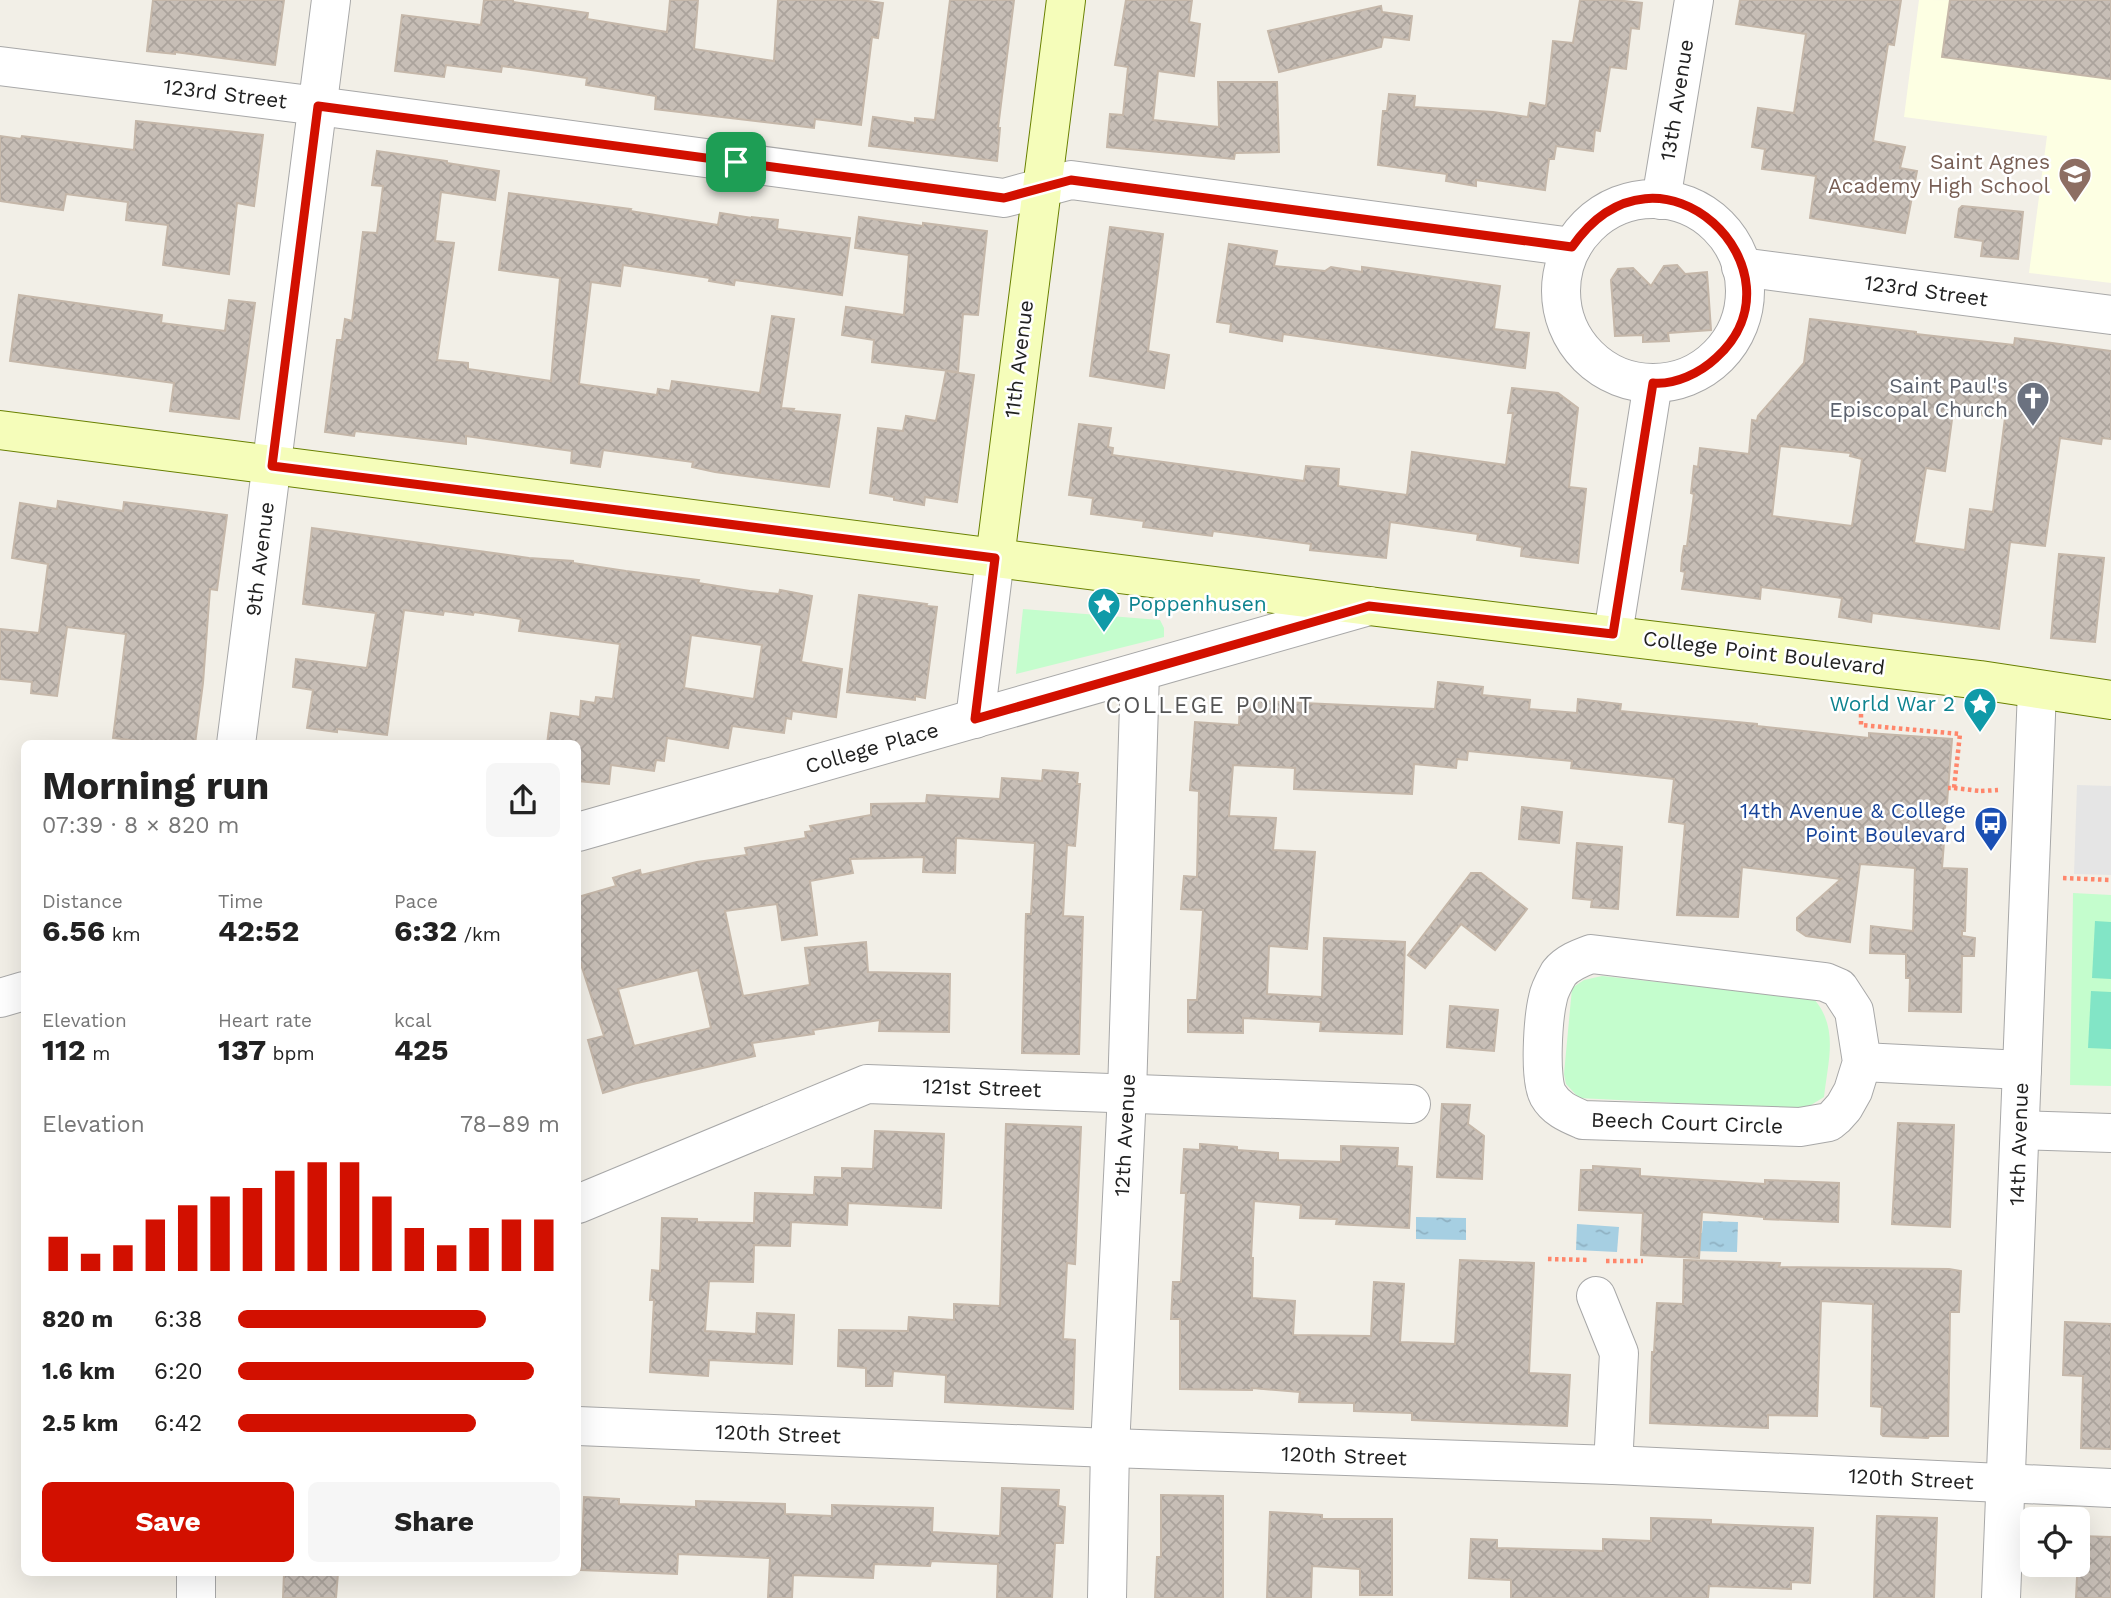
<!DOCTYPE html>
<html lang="en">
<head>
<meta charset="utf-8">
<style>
  body { margin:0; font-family:"Work Sans",sans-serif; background:#f6f6f6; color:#222; height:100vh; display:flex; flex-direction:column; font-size:26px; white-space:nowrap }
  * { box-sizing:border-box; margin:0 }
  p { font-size:23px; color:#767676 }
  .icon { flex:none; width:38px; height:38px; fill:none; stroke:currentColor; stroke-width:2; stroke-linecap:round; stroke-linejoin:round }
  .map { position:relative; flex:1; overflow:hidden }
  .panel { position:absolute; left:21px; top:740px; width:560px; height:836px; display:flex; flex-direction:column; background:#fff; border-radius:10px; box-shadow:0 7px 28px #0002 }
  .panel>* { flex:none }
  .tools { position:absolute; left:2020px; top:1507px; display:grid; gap:14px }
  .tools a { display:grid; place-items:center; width:70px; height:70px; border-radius:10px; background:#fff; box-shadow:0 7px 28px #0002; font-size:35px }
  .pin { position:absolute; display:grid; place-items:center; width:60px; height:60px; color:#fff; margin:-30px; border-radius:14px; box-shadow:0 4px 10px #0006 }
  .round { display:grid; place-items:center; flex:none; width:74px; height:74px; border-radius:10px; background:#f6f6f6 }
  .head { display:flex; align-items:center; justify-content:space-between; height:119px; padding:0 21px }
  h1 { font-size:38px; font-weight:700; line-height:52px }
  .stats { display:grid; grid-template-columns:repeat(3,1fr); gap:10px; height:119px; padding:7px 21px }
  .stats div { display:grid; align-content:center }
  .stats b { font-size:30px; font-weight:700 }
  .stats small { font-size:19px; font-weight:400 }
  .stats p { font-size:19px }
  .chart { height:196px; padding:14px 21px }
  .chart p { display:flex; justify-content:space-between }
  .chart svg { width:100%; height:126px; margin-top:7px; stroke:#d21000; stroke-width:6 }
  .primary-button { display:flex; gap:14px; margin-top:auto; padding:14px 21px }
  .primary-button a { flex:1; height:80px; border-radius:10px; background:#d21000; color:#fff; font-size:28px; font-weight:700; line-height:80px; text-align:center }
  .primary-button a+a { background:#f6f6f6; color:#222 }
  ul { padding:0 21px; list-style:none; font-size:23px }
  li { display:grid; grid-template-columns:112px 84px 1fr; align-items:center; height:52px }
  li i { height:18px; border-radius:9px; background:#d21000 }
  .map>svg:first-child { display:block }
</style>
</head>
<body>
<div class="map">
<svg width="2111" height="1598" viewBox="0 0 2111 1598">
  <defs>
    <pattern id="water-ripples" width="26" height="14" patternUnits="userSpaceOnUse" patternTransform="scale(1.75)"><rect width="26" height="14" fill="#a6cfe2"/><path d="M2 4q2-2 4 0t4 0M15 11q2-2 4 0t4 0" fill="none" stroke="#8fb1c2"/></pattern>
    <pattern id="building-cross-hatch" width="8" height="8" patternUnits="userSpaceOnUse" patternTransform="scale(1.75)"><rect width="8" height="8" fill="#c7beb6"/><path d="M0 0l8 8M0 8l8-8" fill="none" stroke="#aba39c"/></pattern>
  </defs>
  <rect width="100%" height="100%" fill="#f2efe7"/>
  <path fill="#fdffe3" d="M1919 0 2111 1V283L2029 273 2047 136 1904 117Z"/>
  <g fill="#c4fdcd">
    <path d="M1023 609 1160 620 1164 628V637L1016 674Z"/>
    <path d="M2073 893 2111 895V1086L2070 1085Z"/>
    <path d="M1602 976 1814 999C1839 1028 1828 1061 1824 1097L1811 1105 1795 1109 1579 1098 1566 1084 1564 1074 1572 988 1584 980Z"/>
  </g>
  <g fill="#82e5c6">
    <path d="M2095 921 2111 922V979L2092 978Z"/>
    <path d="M2091 991 2111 992V1049L2088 1048Z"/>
  </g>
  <path fill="#e5e5e5" d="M2077 785 2111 786V875L2074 874Z"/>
  <g fill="url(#water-ripples)">
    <path d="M1416 1217 1466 1218V1240L1416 1239Z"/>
    <path d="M1703 1221 1738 1222 1737 1252 1693 1251 1694 1233H1702Z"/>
    <path d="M1577 1224 1619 1227 1617 1252 1576 1250Z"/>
  </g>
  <g fill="url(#building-cross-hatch)" stroke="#c5b7a9" stroke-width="2" fill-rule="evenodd">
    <path d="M153 0H284L275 65 175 52V54L147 51Z"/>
    <path d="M484 0H513V2L588 13 587 19 667 32 670 0H698L694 49 774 61 778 0H861L883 3 878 38 872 37 861 125 815 119 814 128 655 109 656 96 586 85 587 78 502 66 501 72 446 65 444 77 395 71 402 15 481 25Z"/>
    <path d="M950 0H1014L998 128H1000L997 161 869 146 873 117 915 123V118L935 120Z"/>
    <path d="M1126 0H1192L1189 22 1200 24 1194 76 1158 71 1153 120 1219 127 1218 82H1277L1279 152 1235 153 1234 159 1107 147 1110 114 1123 115 1128 67 1115 65Z"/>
    <path d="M1580 0H1615L1642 3 1639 29 1631 28 1626 69 1610 67 1600 131 1595 130 1593 151 1556 146 1554 159H1549L1545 190 1476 180V186L1446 181 1447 174 1378 165 1383 111H1387L1389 94 1415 96 1414 107 1493 112 1528 117 1530 103 1546 106 1553 41 1573 43Z"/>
    <path d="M1740 0H1901L1894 45 1888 44 1873 141 1905 147 1900 168 1917 171 1905 233 1810 218 1816 176 1762 169 1765 149 1752 147 1758 108 1794 113 1806 34 1736 24Z"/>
    <path d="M1950 0H2111V79L1942 57Z"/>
    <path d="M1381 6 1382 12 1412 16 1409 40 1383 37 1381 47 1279 72 1268 31Z"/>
    <path d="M136 121 263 135 254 206 237 203 229 274 163 265 168 225 126 220 128 202 66 194 63 210 0 201V136L21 139 22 136 134 150Z"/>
    <path d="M377 151 447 161V163L499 171 495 200 441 192 435 241 454 243 437 360 468 363V369L551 381 560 278 499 270 509 193 631 209 630 211 718 225 720 213 752 218V217L778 220 777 229 850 238 842 295 735 280 734 285 709 281 710 278 623 265 620 286 591 282 579 384 657 395 658 389 670 391 672 381 760 393 772 316 794 319 781 408 794 409 793 411 840 415 829 487 715 472 692 467 693 462 603 450 600 467 571 463 572 451 466 436V444L355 431 354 436 325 432 337 340H342L345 319 352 321 363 232 377 233 383 186 372 185Z"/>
    <path d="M1962 206 2023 212 2018 259 1981 256 1983 241 1955 237 1959 209Z"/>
    <path d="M859 217 923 226V223L987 231 978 315 963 314 958 372 872 362 874 340 842 335 846 307 904 315 909 255 855 248Z"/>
    <path d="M1110 227 1163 234 1148 351 1169 355 1164 388 1090 376Z"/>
    <path d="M1229 244 1277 251 1274 266 1325 271 1331 267 1362 272V267L1500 286 1494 329 1529 333 1525 368 1283 334 1282 341 1230 332 1231 324 1217 322Z"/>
    <path d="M1677 265 1685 274 1707 272 1711 330 1668 333 1669 341 1643 342V335L1615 336 1611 280 1618 269 1633 268 1651 286 1664 266Z"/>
    <path d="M19 295 162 315 161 323 225 331 229 300 255 303 239 419 170 411 174 383 10 361Z"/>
    <path d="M1810 319 1916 332V334L2014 345 2015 338 2111 351V439L2102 438 2101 444 2060 438 2045 546 2010 542 1999 629 1872 613 1871 622 1839 617 1842 598 1761 587 1760 599 1682 589 1685 572 1681 571 1682 557 1684 546H1687L1694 494 1691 493 1694 466 1698 467 1700 448 1749 454 1752 420 1757 421 1758 416 1804 363ZM1953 412 2005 418 1993 512 1970 509 1965 550 1914 543 1926 468 1945 471ZM1780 446 1851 453 1850 456 1862 459 1852 526 1772 516Z"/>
    <path d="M946 371 974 375 957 502 925 497 924 505 894 500V497L870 493 878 428 903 431 906 416 936 421Z"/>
    <path d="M1512 388 1558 393 1578 408 1569 487 1586 489 1578 563 1521 556 1522 547 1477 540 1478 534 1390 522 1386 558 1310 550 1311 544 1213 531 1212 536 1143 527 1144 521 1091 514 1093 498 1069 495 1079 424 1111 428 1108 447 1113 448 1112 455 1304 481 1306 466 1339 469 1338 486 1407 495 1412 452 1506 465 1513 413H1508Z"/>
    <path d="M58 501 123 511 124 502 227 515 217 590 210 589 203 683 195 744H163L113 738 126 634 67 627 57 696 31 693 32 682 0 679V629L39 633 48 564 12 558 20 503 57 509Z"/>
    <path d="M312 528 529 558 573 561V563L626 571 699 580 698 583 750 591 779 594 780 590 812 596 801 662 842 669 836 717 792 711 791 719 786 718 784 733 732 726 728 748 667 738 664 761 656 760 654 771 611 765 609 784 578 781V744H547L551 713 580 717 581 701 595 703 596 697 613 699 620 644 519 631 521 619 474 612 473 615 444 611 443 615 404 610 387 735 337 729V732L307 728 313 690 293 687 296 659 367 668 376 613 303 604ZM691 635 762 645 754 699 684 688Z"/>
    <path d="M2059 554 2104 558 2095 642 2051 638Z"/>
    <path d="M859 595 927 604 926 606 937 607 925 698 915 696V700L847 692Z"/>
    <path d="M1438 682 1483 687 1482 695 1530 700 1529 709 1577 713 1578 699 1621 704 1620 711 1757 724V726L1869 738V733L1952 739 1942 868 1967 869 1965 931H1962V936L1975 938 1974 956H1962L1961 1012 1909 1011 1910 978H1906V954L1870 953 1871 926 1913 931 1915 868 1860 864 1850 942 1806 936 1797 930V918L1841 879 1742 867 1738 917 1677 915 1685 824 1669 822 1674 779 1571 768 1572 761 1468 751 1467 760 1457 759 1456 768 1414 764 1412 794 1294 789 1295 768 1233 765 1229 816 1276 818 1273 850 1315 852 1307 949 1269 946 1267 994 1322 997 1324 938 1405 942 1402 1034 1320 1031 1321 1022 1243 1018V1033L1188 1032V1000H1197L1203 910 1181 909 1184 876 1197 877 1199 791 1190 790 1195 722 1239 725 1240 700 1435 709Z"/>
    <path d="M1043 770 1078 773 1077 784H1080L1075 846 1067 845 1063 916 1083 917 1079 1054 1022 1053 1026 914H1031L1035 843 956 838 955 873 923 872 924 857 850 859 853 873 810 881 817 935 782 940 777 904 725 911 743 996 810 985 805 948 866 942 868 972 950 974 949 1032 879 1031 880 1020 813 1030 814 1034 752 1043 755 1056 633 1084 603 1093 588 1040 604 1036 578 955V897L616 886 613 878 640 870 641 875 697 862 747 855 745 848 806 838 805 832 812 831 810 826 871 815V804L926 803 927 795 1000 799 1002 778 1042 781ZM698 970 711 1028 634 1046 618 989Z"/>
    <path d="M1522 807 1562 812 1559 843 1519 839Z"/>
    <path d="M1577 843 1622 847 1618 909 1591 907 1592 900 1573 898Z"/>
    <path d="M1471 873H1481L1527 909 1495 950 1461 924 1425 968 1408 955Z"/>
    <path d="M1450 1006 1498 1010 1494 1051 1447 1047Z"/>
    <path d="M1442 1104 1470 1105 1468 1124 1484 1136 1482 1179 1437 1177Z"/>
    <path d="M1898 1123 1954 1125 1950 1227 1892 1224Z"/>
    <path d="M1006 1124 1081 1127 1075 1264 1067 1263 1063 1339 1075 1340 1073 1409 945 1402 946 1375 893 1371 892 1386H866V1368L838 1366 839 1330 908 1331 909 1317 954 1320V1304L1000 1306Z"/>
    <path d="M875 1131 944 1134 941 1208 848 1203 847 1225 791 1222 790 1246 754 1245 753 1282 709 1281 705 1331 756 1334 757 1313 794 1315 792 1364 709 1360 708 1376 650 1372 654 1300H650L652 1270 660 1271 662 1218 697 1219V1222L754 1223 755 1193 814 1195 815 1177 842 1178V1168L873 1169Z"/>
    <path d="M1200 1144 1237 1147V1150L1278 1153V1160L1341 1162V1146L1398 1148 1397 1166 1412 1167 1409 1228 1336 1224 1337 1219 1300 1218 1301 1205 1254 1201 1251 1258H1253L1252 1298 1295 1301 1293 1335 1371 1336 1374 1282 1404 1284 1400 1342 1455 1344 1460 1260 1534 1263 1529 1373 1570 1375 1567 1426 1412 1420V1413L1354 1411V1403L1299 1402 1300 1392 1252 1388V1390L1180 1389V1319H1171L1173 1282H1181L1186 1193H1181L1184 1149 1200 1150Z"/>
    <path d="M1593 1166 1640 1169V1176L1765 1184V1180L1839 1183 1838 1222 1764 1219V1217L1702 1212 1699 1258 1641 1255 1643 1213 1579 1210 1581 1170H1593Z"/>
    <path d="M1684 1260 1780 1263 1779 1267 1949 1269 1961 1271 1959 1312H1950L1948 1436H1929L1928 1438 1883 1436 1881 1434 1882 1407 1871 1406 1873 1304 1821 1301 1817 1416 1768 1415V1428L1650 1423 1652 1352H1654L1657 1303 1683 1304Z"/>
    <path d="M2065 1322 2111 1324V1449L2081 1448 2083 1376 2063 1375Z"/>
    <path d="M1002 1488 1059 1490 1058 1506 1065 1507 1063 1543H1055L1052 1598H997L998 1564 931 1561 930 1566 874 1564 873 1578 793 1575 792 1598H768L770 1558 678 1554 677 1574 581 1570 584 1497 619 1499V1504L696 1507V1501L785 1504V1514L832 1516V1505L933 1508 932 1532 1000 1536Z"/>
    <path d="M1161 1495 1223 1496V1598H1155L1157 1557H1161Z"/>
    <path d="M1270 1512 1322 1515V1519H1392V1595H1360V1569L1312 1566 1311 1598H1267Z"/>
    <path d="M1877 1516 1937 1518 1934 1598H1874Z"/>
    <path d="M1651 1518 1711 1520V1524L1813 1528 1810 1583 1791 1582V1589L1709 1586 1708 1598H1511V1580L1469 1578 1471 1539 1497 1540V1548L1603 1551V1539L1651 1541Z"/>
    <path d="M2079 1536 2111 1537V1598H2076Z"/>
    <path d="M284 1573H338L336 1598H283Z"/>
  </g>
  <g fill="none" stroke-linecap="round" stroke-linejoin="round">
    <defs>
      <g id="street">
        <path d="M0 66 318 106 1004 198 1071 180 1572 247"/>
        <circle cx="1653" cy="291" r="92"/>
        <path d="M1661 200 1694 0"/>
        <path d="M1741 267 2111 315"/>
        <path d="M1613 634 1653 383"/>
        <path d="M975 719 995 558"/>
        <path d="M236 744 331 0"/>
        <path d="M578 832 1369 606"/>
        <path d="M1591 954 1825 982 1839 988 1854 1011 1862 1062 1853 1091 1844 1107 1835 1117 1829 1122 1800 1127 1583 1120C1569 1114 1556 1109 1548 1095 1539 1079 1543 1018 1548 998 1549 991 1555 980 1559 973 1567 963 1580 958 1591 954Z"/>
        <path d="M0 998 24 991"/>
        <path d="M1862 1062 2022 1070"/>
        <path d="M2020 1130 2111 1133"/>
        <path d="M578 1204 867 1084 1411 1104"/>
        <path d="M1596 1296 1619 1353 1613 1465"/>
        <path d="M578 1426 1110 1448 1613 1465 2111 1488"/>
        <path d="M196 1598V1573"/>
        <path d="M1107 1598 1110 1448 1127 1093 1140 672"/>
        <path d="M2001 1598 2037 690"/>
      </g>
      <g id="secondary">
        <path d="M0 430 1377 607 1980 680 2111 700"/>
        <path d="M995 558 1066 0"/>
      </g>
    </defs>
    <use href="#street" stroke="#a8a8a8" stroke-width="40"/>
    <use href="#secondary" stroke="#698000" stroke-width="40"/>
    <g stroke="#ff866b" stroke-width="4.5" stroke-dasharray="3.5 3.5" stroke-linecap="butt">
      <path d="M1861 700V725L1960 734 1954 788H1948"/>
      <path d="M1954 788 1980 791"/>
      <path d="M1981 791 1998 790"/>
      <path d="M2063 878 2111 880"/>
      <path d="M1548 1259 1590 1260"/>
      <path d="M1606 1261H1643"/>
    </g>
    <use href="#street" stroke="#fff" stroke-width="38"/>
    <use href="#secondary" stroke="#f5fdba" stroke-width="38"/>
  </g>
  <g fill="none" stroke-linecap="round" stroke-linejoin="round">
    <defs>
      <path id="route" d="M318 106 1004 198 1071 180 1572 247C1660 120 1812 272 1716 358 1700 373 1675 385 1653 383L1613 634 1369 606 975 719 995 558 272 466Z"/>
    </defs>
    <use href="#route" stroke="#fff" stroke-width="14"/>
    <use href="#route" stroke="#d21000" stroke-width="9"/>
  </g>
  <defs>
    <symbol id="school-pin" viewBox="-11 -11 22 30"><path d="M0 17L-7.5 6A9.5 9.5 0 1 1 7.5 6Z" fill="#8d6e63" stroke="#fff"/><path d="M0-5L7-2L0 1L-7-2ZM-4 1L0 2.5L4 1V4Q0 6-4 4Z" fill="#fff"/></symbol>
    <symbol id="church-pin" viewBox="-11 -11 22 30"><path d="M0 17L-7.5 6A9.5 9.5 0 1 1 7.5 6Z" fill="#6b7280" stroke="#fff"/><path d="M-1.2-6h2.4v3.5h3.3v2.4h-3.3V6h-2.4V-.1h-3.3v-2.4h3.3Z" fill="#fff"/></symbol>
    <symbol id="sight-pin" viewBox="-11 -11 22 30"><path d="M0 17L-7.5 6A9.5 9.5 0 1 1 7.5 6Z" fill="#0f9aa8" stroke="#fff"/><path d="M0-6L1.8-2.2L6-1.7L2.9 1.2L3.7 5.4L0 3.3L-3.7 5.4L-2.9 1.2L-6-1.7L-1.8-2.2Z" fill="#fff"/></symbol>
    <symbol id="bus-pin" viewBox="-11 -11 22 30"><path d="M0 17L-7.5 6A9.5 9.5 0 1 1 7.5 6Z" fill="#1a4fb4" stroke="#fff"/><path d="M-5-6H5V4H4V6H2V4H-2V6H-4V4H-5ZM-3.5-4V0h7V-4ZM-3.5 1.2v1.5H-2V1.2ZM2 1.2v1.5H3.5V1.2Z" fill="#fff"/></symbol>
  </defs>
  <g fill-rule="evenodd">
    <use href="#school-pin" x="2056" y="155" width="38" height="52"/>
    <use href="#church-pin" x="2014" y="379" width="38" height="52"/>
    <use href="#sight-pin" x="1085" y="585" width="38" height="52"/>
    <use href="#sight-pin" x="1961" y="685" width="38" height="52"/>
    <use href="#bus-pin" x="1972" y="804" width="38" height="52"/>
  </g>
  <g text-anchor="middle" stroke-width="5" stroke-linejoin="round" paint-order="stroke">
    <g font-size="21" fill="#212121" stroke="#fff">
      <text transform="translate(225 94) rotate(7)" y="7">123rd Street</text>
      <text transform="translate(1677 100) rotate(-81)" y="7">13th Avenue</text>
      <text transform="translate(1926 291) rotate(8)" y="7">123rd Street</text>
      <text transform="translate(1019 359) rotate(-83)" y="7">11th Avenue</text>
      <text transform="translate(260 559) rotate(-83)" y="7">9th Avenue</text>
      <text transform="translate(1764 653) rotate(7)" y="7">College Point Boulevard</text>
      <text transform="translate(872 748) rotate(-16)" y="7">College Place</text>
      <text transform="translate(982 1088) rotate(2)" y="7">121st Street</text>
      <text transform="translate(1687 1123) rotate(2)" y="7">Beech Court Circle</text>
      <text transform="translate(1125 1135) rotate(-87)" y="7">12th Avenue</text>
      <text transform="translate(2019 1144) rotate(-88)" y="7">14th Avenue</text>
      <text transform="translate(778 1434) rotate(2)" y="7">120th Street</text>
      <text transform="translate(1344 1456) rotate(2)" y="7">120th Street</text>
      <text transform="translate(1911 1479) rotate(3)" y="7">120th Street</text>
    </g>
    <g font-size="21" fill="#785e54" stroke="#fff" text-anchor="end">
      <text x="2050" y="169">Saint Agnes<tspan x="2050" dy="24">Academy High School</tspan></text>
    </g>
    <g font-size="21" fill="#5b616d" stroke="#fff" text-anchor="end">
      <text x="2008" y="393">Saint Paul's<tspan x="2008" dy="24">Episcopal Church</tspan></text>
    </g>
    <g font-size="21" fill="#0d838f" stroke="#fff" text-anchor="start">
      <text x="1128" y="611">Poppenhusen</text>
      <text x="1955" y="711" text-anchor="end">World War 2</text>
    </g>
    <g font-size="21" fill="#164399" stroke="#fff" text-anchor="end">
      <text x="1966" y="818">14th Avenue &amp; College<tspan x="1966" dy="24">Point Boulevard</tspan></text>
    </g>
    <g font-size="23" letter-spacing="2" fill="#545454" stroke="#fff">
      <text x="1210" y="713">COLLEGE POINT</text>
    </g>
  </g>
</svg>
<div class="tools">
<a><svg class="icon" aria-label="locate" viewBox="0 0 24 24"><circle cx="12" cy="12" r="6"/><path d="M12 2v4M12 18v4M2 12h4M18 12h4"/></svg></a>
</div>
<div class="pin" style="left:736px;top:162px;background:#1e9e55"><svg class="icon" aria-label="arrive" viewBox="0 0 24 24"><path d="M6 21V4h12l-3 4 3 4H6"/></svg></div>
<section class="panel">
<div class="head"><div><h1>Morning run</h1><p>07:39 · 8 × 820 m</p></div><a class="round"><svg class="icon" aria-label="share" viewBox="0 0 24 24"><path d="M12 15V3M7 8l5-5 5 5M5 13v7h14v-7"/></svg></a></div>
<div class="stats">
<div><p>Distance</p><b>6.56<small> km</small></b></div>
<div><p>Time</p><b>42:52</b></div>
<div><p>Pace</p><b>6:32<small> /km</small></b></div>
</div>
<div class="stats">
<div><p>Elevation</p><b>112<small> m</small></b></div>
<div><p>Heart rate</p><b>137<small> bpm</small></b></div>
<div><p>kcal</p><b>425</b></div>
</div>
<div class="chart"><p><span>Elevation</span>78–89 m</p>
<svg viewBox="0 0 160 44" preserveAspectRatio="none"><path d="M5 44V32M15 44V38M25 44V35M35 44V26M45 44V21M55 44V18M65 44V15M75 44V9M85 44V6M95 44V6M105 44V18M115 44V29M125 44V35M135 44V29M145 44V26M155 44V26"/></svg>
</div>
<ul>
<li><b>820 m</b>6:38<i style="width:77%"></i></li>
<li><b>1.6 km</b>6:20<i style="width:92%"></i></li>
<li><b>2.5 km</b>6:42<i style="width:74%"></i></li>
</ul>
<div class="primary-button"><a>Save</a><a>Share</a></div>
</section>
</div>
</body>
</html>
